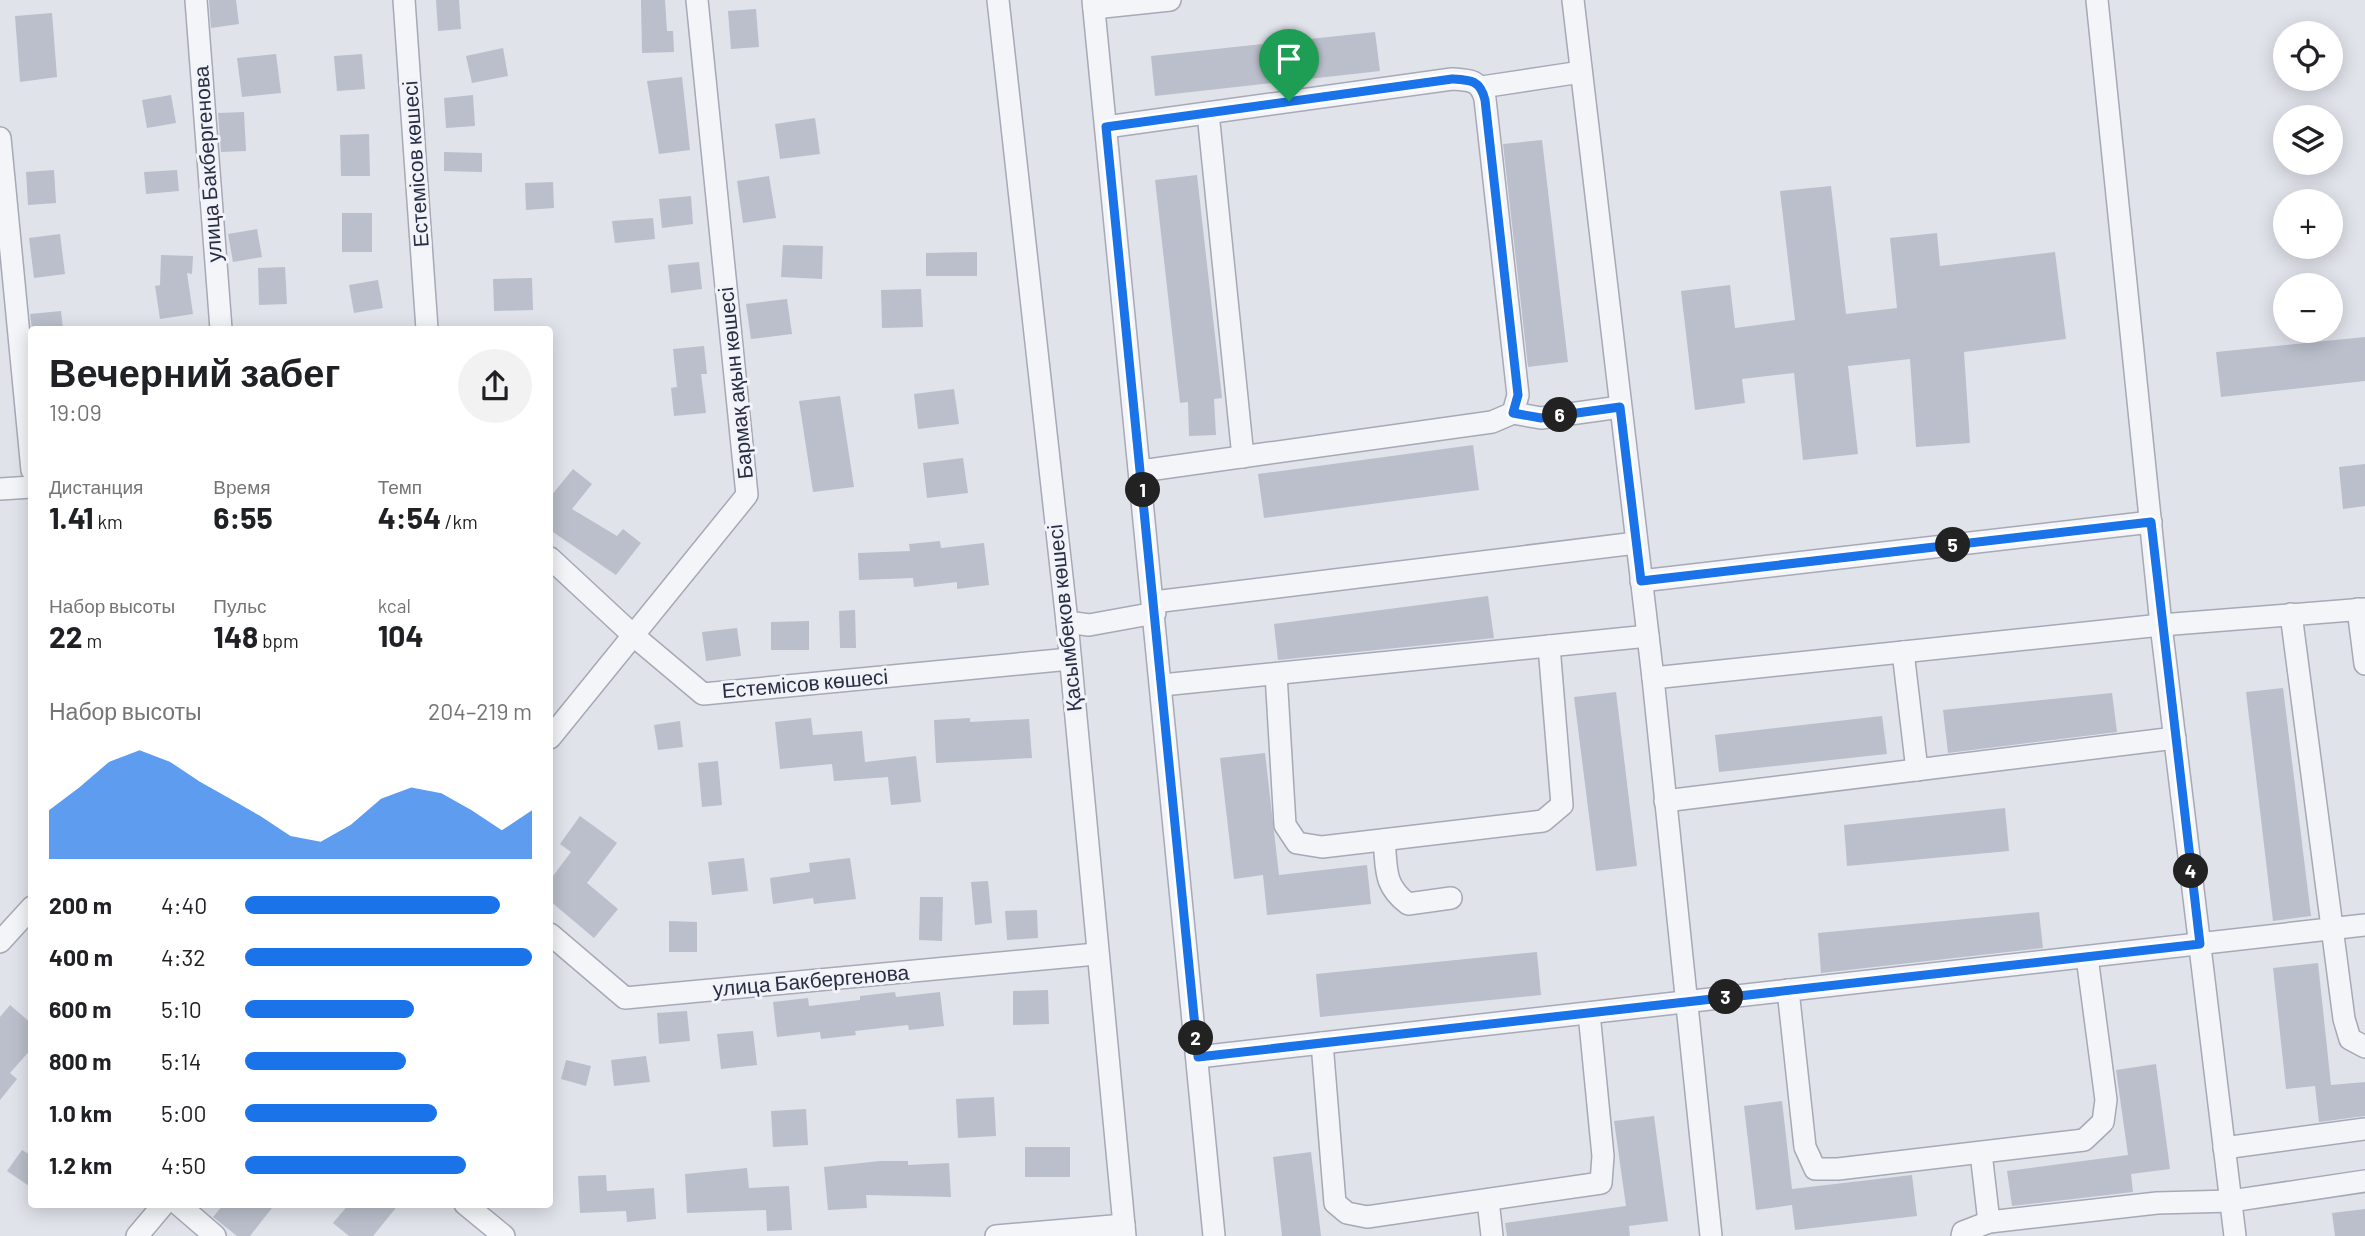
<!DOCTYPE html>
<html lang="ru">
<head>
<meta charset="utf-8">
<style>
  body { margin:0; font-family:Barlow,sans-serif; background:#f2f2f2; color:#202124; height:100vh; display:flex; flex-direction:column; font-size:26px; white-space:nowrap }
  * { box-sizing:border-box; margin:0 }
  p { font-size:23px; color:#757577 }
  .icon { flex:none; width:38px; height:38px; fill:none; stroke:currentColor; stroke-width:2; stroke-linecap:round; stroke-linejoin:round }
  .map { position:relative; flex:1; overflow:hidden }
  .details { position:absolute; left:28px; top:326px; width:525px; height:882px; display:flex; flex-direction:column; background:#fff; border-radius:7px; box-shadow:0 4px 18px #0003 }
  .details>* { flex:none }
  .buttons { position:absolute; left:2273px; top:21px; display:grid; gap:14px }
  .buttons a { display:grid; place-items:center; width:70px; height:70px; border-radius:50%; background:#fff; box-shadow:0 4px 18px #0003; font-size:35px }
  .pin { position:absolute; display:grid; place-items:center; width:60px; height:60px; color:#fff; margin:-72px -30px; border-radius:50% 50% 50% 0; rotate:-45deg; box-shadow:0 0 7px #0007 }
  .pin .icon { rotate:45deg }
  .km { position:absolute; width:35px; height:35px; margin:-18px; border-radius:50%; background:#222; color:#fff; font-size:19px; line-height:35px; text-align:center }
  .round { display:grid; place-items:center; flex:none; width:74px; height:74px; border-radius:37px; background:#f2f2f2 }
  .summary { display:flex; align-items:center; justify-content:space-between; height:119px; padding:0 21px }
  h1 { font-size:38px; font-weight:700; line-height:52px }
  .metrics { display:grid; grid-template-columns:repeat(3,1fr); gap:10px; height:119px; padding:7px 21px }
  .metrics div { display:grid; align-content:center }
  .metrics b { font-size:30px; font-weight:700 }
  .metrics small { font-size:19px; font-weight:400 }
  .metrics p { font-size:19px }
  .chart { height:196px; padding:14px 21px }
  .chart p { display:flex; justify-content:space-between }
  .chart svg { width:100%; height:126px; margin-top:7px; fill:#1a73e8; opacity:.7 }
  ul { padding:0 21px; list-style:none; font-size:23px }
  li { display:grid; grid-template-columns:112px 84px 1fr; align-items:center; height:52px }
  li i { height:18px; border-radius:9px; background:#1a73e8 }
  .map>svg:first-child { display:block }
</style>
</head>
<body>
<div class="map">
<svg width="2365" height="1236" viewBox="0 0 2365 1236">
  <rect width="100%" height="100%" fill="#e1e3eb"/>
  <g fill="#babfcb">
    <path d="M209 0H236L239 24 211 28Z"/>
    <path d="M436 0H459L461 29 438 31Z"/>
    <path d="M641 0H665L667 31H673L674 52 642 53Z"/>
    <path d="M756 9 759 47 731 49 728 11Z"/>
    <path d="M52 13 57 77 20 82 15 16Z"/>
    <path d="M1375 32 1380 71 1155 96 1151 56Z"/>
    <path d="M503 48 508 76 472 83 466 56Z"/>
    <path d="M276 54 281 93 242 97 237 58Z"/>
    <path d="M362 54 365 89 337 91 334 56Z"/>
    <path d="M682 77 690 150 659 154 647 81Z"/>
    <path d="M171 95 176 123 147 128 142 100Z"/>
    <path d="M473 95 475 126 446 128 444 98Z"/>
    <path d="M244 112 246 151 221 152 218 113Z"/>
    <path d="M815 118 820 154 780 159 775 124Z"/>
    <path d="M369 134 370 176H341L340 135Z"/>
    <path d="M1542 140 1568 362 1528 367 1503 144Z"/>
    <path d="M444 152 482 153V172L444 171Z"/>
    <path d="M54 170 56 203 28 205 26 172Z"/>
    <path d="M177 170 179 191 146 194 144 172Z"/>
    <path d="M1197 175 1222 398 1214 399 1216 435 1189 436 1188 402 1180 403 1155 180Z"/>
    <path d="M769 176 776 218 743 223 737 181Z"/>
    <path d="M553 182 554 208 526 210 525 183Z"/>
    <path d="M1831 186 1846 314 1897 308 1890 238 1937 233 1940 266 2055 252 2066 339 1964 352 1970 443 1916 447 1910 359 1848 366 1858 454 1803 460 1794 373 1742 379 1745 403 1695 410 1681 291 1730 285 1735 328 1795 320 1780 191Z"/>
    <path d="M691 196 693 224 662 228 659 199Z"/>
    <rect x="342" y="213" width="30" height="39"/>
    <path d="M653 218 655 239 615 243 612 221Z"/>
    <path d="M257 229 262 257 233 262 228 234Z"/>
    <path d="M60 234 65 274 34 278 29 238Z"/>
    <path d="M783 245 823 246 822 279 781 277Z"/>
    <path d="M977 252V276H926V253Z"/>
    <path d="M161 255 193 256 192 274 187 273 193 314 160 319 155 286 160 285Z"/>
    <path d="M699 262 702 289 671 293 668 265Z"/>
    <path d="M285 267 287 304 259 305 258 268Z"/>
    <path d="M532 278 533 310 494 311 493 279Z"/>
    <path d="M378 280 383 308 354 313 349 285Z"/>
    <path d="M921 289 923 327 882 328 881 290Z"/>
    <path d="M787 299 792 334 751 339 746 304Z"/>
    <path d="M61 311 63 329H32L30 314Z"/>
    <path d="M2365 337V381L2221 397 2216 352Z"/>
    <path d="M704 346 707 374H701L706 413 674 416 671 388 677 387 673 349Z"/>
    <path d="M954 389 959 424 918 429 914 394Z"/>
    <path d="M840 396 854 487 813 492 799 401Z"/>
    <path d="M1473 445 1479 490 1264 518 1258 474Z"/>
    <path d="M963 458 968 493 927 498 923 463Z"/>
    <path d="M2365 464V506L2343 509 2339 467Z"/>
    <path d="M573 469 592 484 572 509 617 536 623 529 641 543 616 575 550 530V497Z"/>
    <path d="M940 541 941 548 984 543 989 585 957 589V582L914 587 913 578 859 580 858 553 910 551 909 544Z"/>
    <path d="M1488 596 1494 638 1278 660 1274 624Z"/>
    <path d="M855 610 856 648H840L839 611Z"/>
    <path d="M809 621V650H771V622Z"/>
    <path d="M737 628 741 656 706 661 702 632Z"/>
    <path d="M2283 688 2311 916 2273 921 2246 692Z"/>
    <path d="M1616 692 1637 866 1596 871 1574 697Z"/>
    <path d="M2112 693 2117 732 1948 753 1943 710Z"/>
    <path d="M1882 716 1887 754 1719 772 1715 735Z"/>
    <path d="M811 718 813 735 862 731 865 762 916 756 921 802 891 805 888 777 834 781 832 764 780 769 775 722Z"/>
    <path d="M970 718V722L1029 719 1032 758 936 763 934 720Z"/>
    <path d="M680 721 683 747 658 750 654 725Z"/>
    <path d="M1265 753 1279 875 1367 865 1371 904 1267 915 1263 875 1234 879 1220 758Z"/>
    <path d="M718 761 722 805 702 807 698 763Z"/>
    <path d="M2005 808 2009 851 1847 866 1844 825Z"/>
    <path d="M580 816 617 843 587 883 618 909 594 938 550 901V880L571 852 560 844Z"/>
    <path d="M744 858 748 891 712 895 708 862Z"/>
    <path d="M850 858 856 899 814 904 813 898 773 904 770 878 810 872 809 863Z"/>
    <path d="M988 881 992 923 975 925 971 882Z"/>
    <path d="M920 897H943L942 941 919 940Z"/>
    <path d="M1037 910 1038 938 1007 940 1005 911Z"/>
    <path d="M2039 912 2043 948 1821 973 1818 933Z"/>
    <path d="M669 921 697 922V952H669Z"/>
    <path d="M1537 952 1541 995 1320 1017 1316 974Z"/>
    <path d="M2318 963 2331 1085 2365 1082V1116L2319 1122 2315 1086 2286 1089 2273 968Z"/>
    <path d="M1048 990 1049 1024 1013 1025V991Z"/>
    <path d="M895 992 896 997 940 992 944 1026 909 1030 908 1025 855 1031 856 1035 821 1039 820 1032 777 1037 773 1002 808 998 809 1006 860 1000V996Z"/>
    <path d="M10 1005 32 1024V1048L10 1073 17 1079 0 1100V1017Z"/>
    <path d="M687 1011 690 1041 659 1044 657 1013Z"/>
    <path d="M753 1031 757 1065 721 1069 717 1034Z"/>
    <path d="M646 1056 650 1082 614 1086 611 1060Z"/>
    <path d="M566 1060 591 1066 586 1086 561 1079Z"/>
    <path d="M2156 1064 2170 1169 2131 1174 2133 1192 2012 1206 2007 1171 2128 1155 2116 1070Z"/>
    <path d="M994 1097 996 1136 958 1138 956 1099Z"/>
    <path d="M1782 1101 1792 1189 1912 1175 1917 1216 1795 1230 1792 1205 1756 1210 1744 1106Z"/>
    <path d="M806 1109 808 1145 773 1147 771 1111Z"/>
    <path d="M1654 1116 1668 1221 1629 1226 1630 1236H1507L1505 1223 1626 1206 1614 1121Z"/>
    <rect x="1025" y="1147" width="45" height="30"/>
    <path d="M22 1150 32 1156V1188L7 1171Z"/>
    <path d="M1311 1152 1321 1236H1282L1273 1157Z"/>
    <path d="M880 1161H908V1165L949 1163 951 1197 866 1195 867 1208 828 1210 824 1167Z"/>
    <path d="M747 1168 749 1188 789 1186 792 1230 767 1231 766 1210 687 1213 685 1174Z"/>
    <path d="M606 1175 607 1191 654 1188 656 1219 627 1222 626 1211 580 1213 578 1176Z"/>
    <path d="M224 1204H275L250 1236H237L213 1217Z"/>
    <path d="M349 1204H399L373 1236H349L333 1223Z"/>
    <path d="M2365 1209V1236H2335L2332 1213Z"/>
  </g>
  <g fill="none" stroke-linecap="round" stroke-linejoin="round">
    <defs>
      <g id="minor">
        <path d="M196 0 221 329"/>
        <path d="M404 0 427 329"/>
        <path d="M998 0 1067 622 1125 1236"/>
        <path d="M1093 0 1214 1236"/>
        <path d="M1573 0 1653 678 1711 1236"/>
        <path d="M2097 0 2161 625 2235 1236"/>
        <path d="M1094 8 1170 0"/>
        <path d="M1482 87 1581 72"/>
        <path d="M1208 113 1243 457"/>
        <path d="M1106 127 1452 79C1470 80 1480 80 1485 99L1518 395 1513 413 1492 422 1141 471"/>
        <path d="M0 138 32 470"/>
        <path d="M1513 413 1541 418 1620 407"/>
        <path d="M0 489 32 487"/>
        <path d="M550 558 634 636 703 694 1070 659"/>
        <path d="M1641 581 2151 522"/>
        <path d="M1154 602 1636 543"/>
        <path d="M2358 609 2365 664"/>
        <path d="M2291 614 2344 1019 2350 1039 2365 1047"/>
        <path d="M1067 622 1089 625 1155 613"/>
        <path d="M1903 652 1917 770"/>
        <path d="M1276 674 1285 825 1297 843 1322 847 1543 821 1562 805 1549 646"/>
        <path d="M1653 678 2161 625 2365 609"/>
        <path d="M1162 685 1648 636"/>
        <path d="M550 738 747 495 697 0"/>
        <path d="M1665 801 2175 738"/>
        <path d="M1384 840C1387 869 1383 885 1408 904L1451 898"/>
        <path d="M550 934 625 998 1096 954"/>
        <path d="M0 942 32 907"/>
        <path d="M1788 990 1805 1147 1815 1169H1838L2084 1140 2103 1122 2106 1100 2087 957"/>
        <path d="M1322 1043 1335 1203 1347 1213 1367 1217 1601 1183 1603 1156 1589 1013"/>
        <path d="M1198 1057 2365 925"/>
        <path d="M2224 1148 2365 1129"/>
        <path d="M1981 1153 1989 1222"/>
        <path d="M1488 1200 1492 1236"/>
        <path d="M178 1204 215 1236"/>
        <path d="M465 1204 504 1236"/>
        <path d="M137 1236 164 1204"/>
        <path d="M996 1236 1124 1225"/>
        <path d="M1962 1236 1963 1232 1989 1222 2157 1203 2231 1201 2365 1181"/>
      </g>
    </defs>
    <use href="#minor" stroke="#a6a9b6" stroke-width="24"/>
    <use href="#minor" stroke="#f4f5f8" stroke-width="21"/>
  </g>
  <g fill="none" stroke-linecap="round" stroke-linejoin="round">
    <defs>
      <path id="route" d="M1452 79C1471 80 1480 80 1485 100L1518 395 1513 413 1541 418 1620 407 1641 581 2151 522 2200 944 1198 1057 1106 127Z"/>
    </defs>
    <use href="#route" stroke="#fff" stroke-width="14"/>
    <use href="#route" stroke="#1a73e8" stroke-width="9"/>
  </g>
  <g text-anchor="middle" stroke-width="6" stroke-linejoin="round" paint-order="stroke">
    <g font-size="21" fill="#282f44" stroke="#f1f3f8">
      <text transform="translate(208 164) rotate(-94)" y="7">улица Бакбергенова</text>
      <text transform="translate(416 164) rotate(-94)" y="7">Естемісов көшесі</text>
      <text transform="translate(736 383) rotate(-96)" y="7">Бармақ ақын көшесі</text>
      <text transform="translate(1065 618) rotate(-96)" y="7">Қасымбеков көшесі</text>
      <text transform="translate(805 684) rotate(-5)" y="7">Естемісов көшесі</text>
      <text transform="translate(811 981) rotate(-5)" y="7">улица Бакбергенова</text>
    </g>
  </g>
</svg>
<div class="buttons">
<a><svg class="icon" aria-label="locate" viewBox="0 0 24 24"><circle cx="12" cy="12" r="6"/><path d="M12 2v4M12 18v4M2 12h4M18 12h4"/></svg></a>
<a><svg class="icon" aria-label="layers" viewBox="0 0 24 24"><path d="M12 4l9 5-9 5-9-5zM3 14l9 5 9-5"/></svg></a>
<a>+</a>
<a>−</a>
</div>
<div class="pin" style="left:1289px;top:101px;background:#1e9e55"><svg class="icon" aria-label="arrive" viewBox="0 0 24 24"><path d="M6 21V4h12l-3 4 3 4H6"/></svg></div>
<b class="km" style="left:1143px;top:490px">1</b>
<b class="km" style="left:1196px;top:1038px">2</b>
<b class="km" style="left:1726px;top:997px">3</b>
<b class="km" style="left:2191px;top:871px">4</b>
<b class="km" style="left:1953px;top:545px">5</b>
<b class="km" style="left:1560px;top:415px">6</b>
<section class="details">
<div class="summary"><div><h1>Вечерний забег</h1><p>19:09</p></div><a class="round"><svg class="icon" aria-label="share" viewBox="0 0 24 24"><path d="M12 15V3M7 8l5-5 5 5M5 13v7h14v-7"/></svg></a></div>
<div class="metrics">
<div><p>Дистанция</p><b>1.41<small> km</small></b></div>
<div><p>Время</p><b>6:55</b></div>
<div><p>Темп</p><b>4:54<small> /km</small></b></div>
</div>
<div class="metrics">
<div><p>Набор высоты</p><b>22<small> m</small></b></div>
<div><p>Пульс</p><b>148<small> bpm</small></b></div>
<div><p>kcal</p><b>104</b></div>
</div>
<div class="chart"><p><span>Набор высоты</span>204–219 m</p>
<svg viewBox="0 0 160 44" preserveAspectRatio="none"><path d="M0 44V27L10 19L20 10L30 6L40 10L50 17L60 23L70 29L80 36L90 38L100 32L110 23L120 19L130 21L140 27L150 34L160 27V44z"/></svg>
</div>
<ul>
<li><b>200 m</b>4:40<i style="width:89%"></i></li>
<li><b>400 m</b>4:32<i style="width:100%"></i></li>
<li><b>600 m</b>5:10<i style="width:59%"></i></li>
<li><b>800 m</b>5:14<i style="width:56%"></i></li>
<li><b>1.0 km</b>5:00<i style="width:67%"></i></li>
<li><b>1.2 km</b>4:50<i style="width:77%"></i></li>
</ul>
</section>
</div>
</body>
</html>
